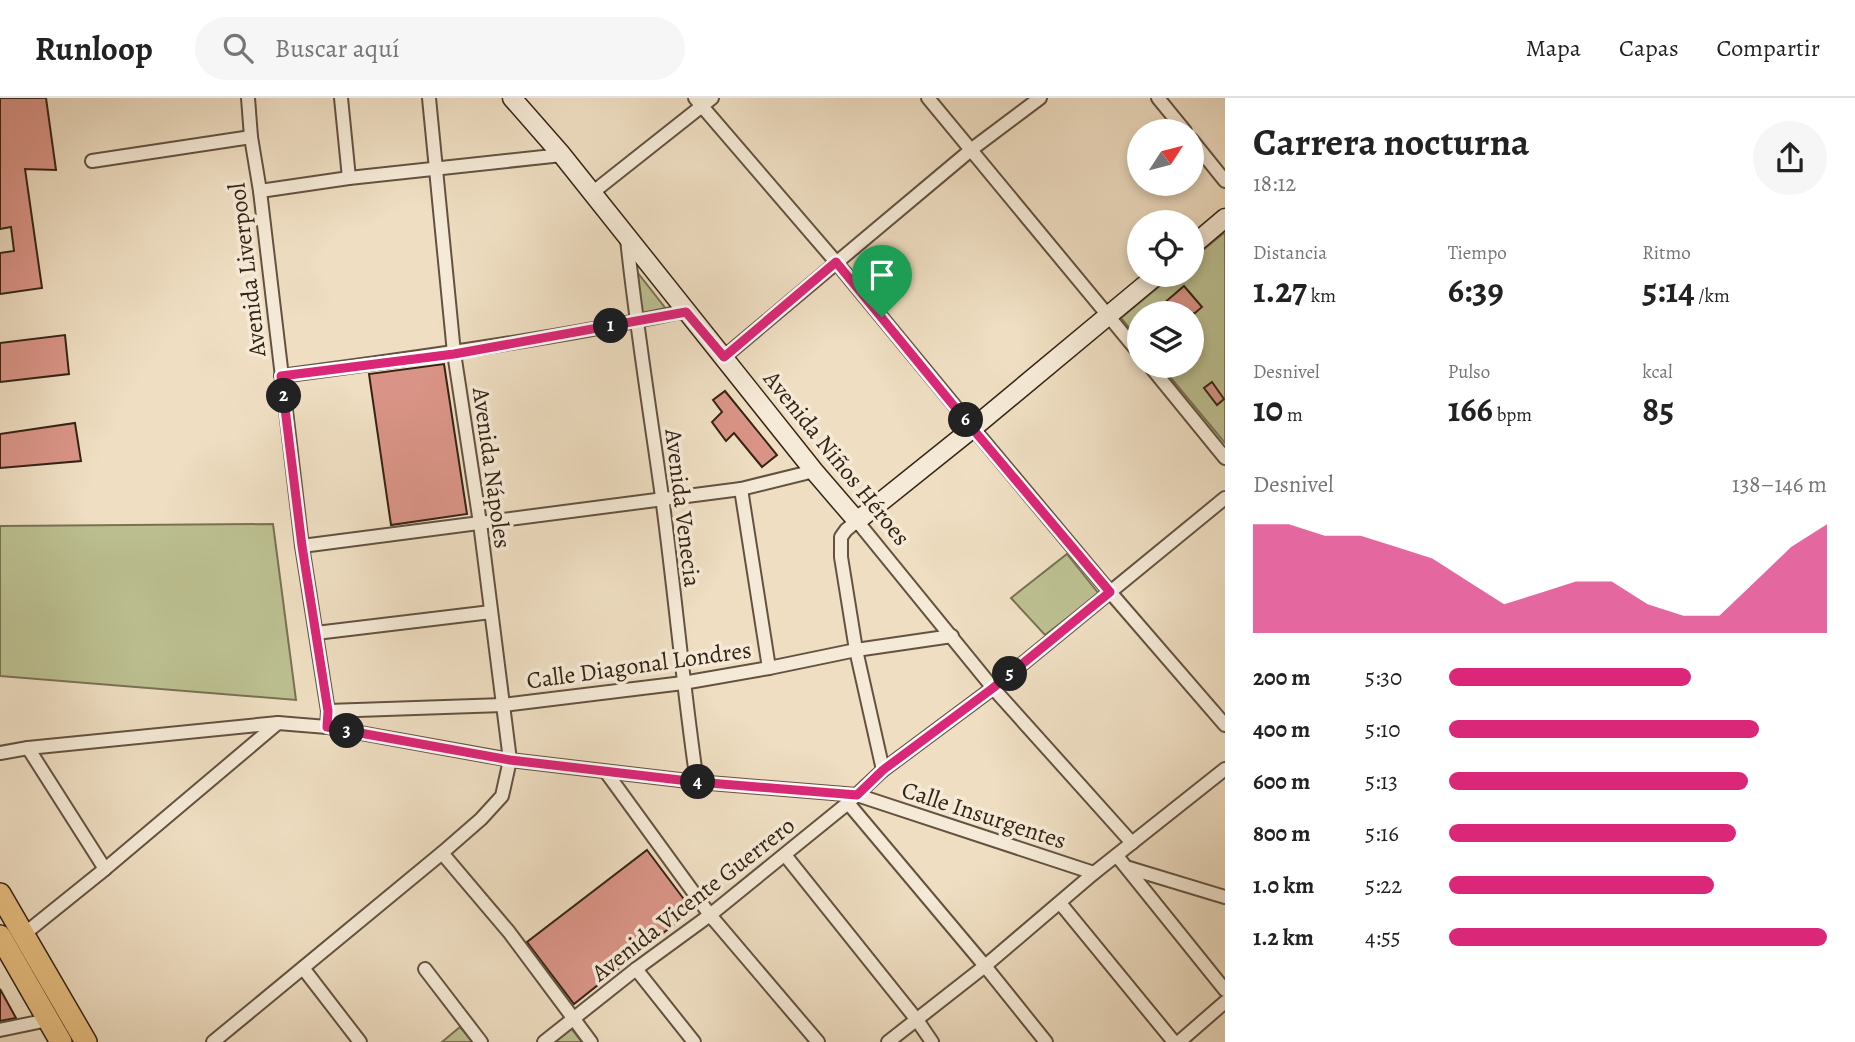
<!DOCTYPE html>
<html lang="es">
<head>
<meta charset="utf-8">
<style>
  body { margin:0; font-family:Alegreya,serif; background:#f6f6f6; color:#222; height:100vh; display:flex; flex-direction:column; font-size:26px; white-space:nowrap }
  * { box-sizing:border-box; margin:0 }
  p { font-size:23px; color:#767676 }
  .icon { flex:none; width:38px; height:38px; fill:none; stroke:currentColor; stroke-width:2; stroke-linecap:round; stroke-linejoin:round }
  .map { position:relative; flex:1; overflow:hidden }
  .details { display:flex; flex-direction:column; background:#fff; width:630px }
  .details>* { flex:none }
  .needle { width:46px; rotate:54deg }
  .tools { position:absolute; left:1127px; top:21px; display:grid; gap:14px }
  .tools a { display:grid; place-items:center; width:77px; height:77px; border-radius:50%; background:#fff; box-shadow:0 4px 10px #0003; font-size:35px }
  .pin { position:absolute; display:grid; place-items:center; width:60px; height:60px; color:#fff; margin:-72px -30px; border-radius:50% 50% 50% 0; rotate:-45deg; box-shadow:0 0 7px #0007 }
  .pin .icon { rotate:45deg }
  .km { position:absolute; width:35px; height:35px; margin:-18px; border-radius:50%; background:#222; color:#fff; font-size:19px; line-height:35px; text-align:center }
  .round { display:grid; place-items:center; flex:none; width:74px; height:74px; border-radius:37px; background:#f6f6f6 }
  .head { display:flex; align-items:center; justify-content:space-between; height:119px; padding:0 28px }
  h1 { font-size:38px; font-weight:700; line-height:52px }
  .figures { display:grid; grid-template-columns:repeat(3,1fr); gap:10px; height:119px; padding:7px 28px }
  .figures div { display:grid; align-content:center }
  .figures b { font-size:35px; font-weight:700 }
  .figures small { font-size:19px; font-weight:400 }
  .figures p { font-size:19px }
  .chart { height:196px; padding:14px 28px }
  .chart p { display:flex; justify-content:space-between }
  .chart svg { width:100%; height:126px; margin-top:7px; fill:#db2777; opacity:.7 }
  ul { padding:0 28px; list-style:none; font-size:23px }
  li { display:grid; grid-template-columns:112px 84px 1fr; align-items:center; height:52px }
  li i { height:18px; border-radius:9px; background:#db2777 }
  header { display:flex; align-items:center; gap:42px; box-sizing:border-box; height:98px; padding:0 35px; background:#fff; border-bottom:2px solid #e0e0e0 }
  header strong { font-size:33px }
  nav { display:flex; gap:38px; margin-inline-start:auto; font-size:24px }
  .search { width:490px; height:63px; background:#f6f6f6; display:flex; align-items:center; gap:18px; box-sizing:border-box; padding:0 24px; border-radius:38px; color:#767676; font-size:26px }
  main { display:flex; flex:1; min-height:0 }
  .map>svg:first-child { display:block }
</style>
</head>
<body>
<header>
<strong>Runloop</strong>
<div class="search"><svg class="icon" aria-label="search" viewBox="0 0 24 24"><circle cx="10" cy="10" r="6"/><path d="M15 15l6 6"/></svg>Buscar aquí</div>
<nav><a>Mapa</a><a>Capas</a><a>Compartir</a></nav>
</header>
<main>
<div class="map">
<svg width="1225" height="944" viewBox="0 0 1225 944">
  <rect width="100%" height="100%" fill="#efdec2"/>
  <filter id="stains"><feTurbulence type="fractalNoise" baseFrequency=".00286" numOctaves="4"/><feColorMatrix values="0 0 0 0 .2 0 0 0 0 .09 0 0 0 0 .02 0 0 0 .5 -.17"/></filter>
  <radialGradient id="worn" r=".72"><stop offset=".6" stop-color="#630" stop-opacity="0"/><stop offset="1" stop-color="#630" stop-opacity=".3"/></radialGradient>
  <g fill="#bcc091" stroke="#787253" stroke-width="2">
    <path d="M1225 134V345L1161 268H1192V215H1139V242L1121 220 1173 177H1192V161Z"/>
    <path d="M634 170 666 211 640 217Z"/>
    <path d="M273 426 296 602 0 578V428Z"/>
    <path d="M1067 456 1099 496 1045 537 1011 500Z"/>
    <path d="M460 929 473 944H442Z"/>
    <path d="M570 929 582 944H552Z"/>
  </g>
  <g fill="#da9487" stroke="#342415" stroke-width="2">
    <path d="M0 0H46L56 72 25 71 42 190 0 196V155L14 153 11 129 0 131Z"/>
    <path d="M1184 188 1202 209 1195 215H1171L1163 206Z"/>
    <path d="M65 237 69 276 0 284V245Z"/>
    <path d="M444 266 467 416 391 427 369 276Z"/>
    <path d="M1212 284 1224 301 1217 307 1204 290Z"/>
    <path d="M725 293 777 357 762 369 734 335 726 343 712 324 722 314 713 302Z"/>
    <path d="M75 325 81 363 0 370V336Z"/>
    <path d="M647 752 692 812 574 906 527 844Z"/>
    <path d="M0 891 16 920 0 923Z"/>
  </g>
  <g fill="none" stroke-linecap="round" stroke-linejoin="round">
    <defs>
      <g id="street">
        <path d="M248 0 251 39 260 93 302 448 328 613 327 629"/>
        <path d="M341 0 349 80"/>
        <path d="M695 0 836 164 973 330 1110 494 1225 627"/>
        <path d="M928 0 1139 255"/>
        <path d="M1158 0 1185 33"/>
        <path d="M1192 42 1225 83"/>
        <path d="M92 63 251 39"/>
        <path d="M260 93 349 80 562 57"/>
        <path d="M592 95 712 0"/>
        <path d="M627 141C636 227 650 313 662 399 675 494 683 589 697 684"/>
        <path d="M724 259 972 51 1040 0"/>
        <path d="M1150 268 1225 360"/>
        <path d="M281 278C417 260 552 241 686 213"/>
        <path d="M741 391 769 570"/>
        <path d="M302 448 741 391 814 373"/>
        <path d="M316 535 491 514"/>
        <path d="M328 613 503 607 683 585 769 570 856 552 952 538"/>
        <path d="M28 650 105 771"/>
        <path d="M0 655 28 650 278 625 327 629 510 662 697 684 857 697 1094 775"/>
        <path d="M883 672 856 552 841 459V439L846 432 857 423 993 590 1132 745"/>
        <path d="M606 674 710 817 818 944"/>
        <path d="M848 705 985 868 1046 944"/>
        <path d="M442 755 509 834 591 944"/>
        <path d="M785 757 917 922 932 944"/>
        <path d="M1117 758 1225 892"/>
        <path d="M1129 770 1225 799"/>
        <path d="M1060 805 1174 944"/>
        <path d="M23 837 105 771 278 625"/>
        <path d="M303 870 360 944"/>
        <path d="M425 871 481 944"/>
        <path d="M636 871 694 944"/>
        <path d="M0 932 48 922"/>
        <path d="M213 944 442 755 481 721 502 698 510 662 480 425 454 255 429 0"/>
        <path d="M544 944 636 871 710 817 848 705 883 672 993 590 1225 400"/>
        <path d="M888 944 985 868 1094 775 1225 671"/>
        <path d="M1179 944 1225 904"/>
      </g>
      <g id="secondary">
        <path d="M512 0 562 57 814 373 857 423 973 330 1157 177"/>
        <path d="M1192 148 1225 120"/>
      </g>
      <g id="primary">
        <path d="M0 796 86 944"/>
        <path d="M0 838 61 944"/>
      </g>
    </defs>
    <use href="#street" stroke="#635240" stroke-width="16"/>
    <use href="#secondary" stroke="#342415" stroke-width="21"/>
    <use href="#primary" stroke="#342415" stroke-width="24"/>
    <use href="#street" stroke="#f5ead7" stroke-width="12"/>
    <use href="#secondary" stroke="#f5ead7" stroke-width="18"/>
    <use href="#primary" stroke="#e8bf81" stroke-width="21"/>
  </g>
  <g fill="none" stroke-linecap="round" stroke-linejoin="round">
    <defs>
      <path id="route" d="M836 164 972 330 1110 494 993 590 883 672 857 697 697 684 510 662 327 629 328 613 302 448 281 278 454 256 686 214 724 259Z"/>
    </defs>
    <use href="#route" stroke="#fff" stroke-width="14"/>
    <use href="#route" stroke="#db2777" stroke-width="9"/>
  </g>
  <g text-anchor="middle" stroke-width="7" stroke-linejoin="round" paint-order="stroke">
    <g font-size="24" fill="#342415" stroke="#f5ead7">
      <text transform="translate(247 172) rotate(-97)" y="8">Avenida Liverpool</text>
      <text transform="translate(837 360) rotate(51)" y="8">Avenida Niños Héroes</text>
      <text transform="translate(492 370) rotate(82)" y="8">Avenida Nápoles</text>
      <text transform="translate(683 410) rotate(83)" y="8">Avenida Venecia</text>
      <text transform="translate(639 567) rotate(-8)" y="8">Calle Diagonal Londres</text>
      <text transform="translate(984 717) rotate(18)" y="8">Calle Insurgentes</text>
      <text transform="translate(693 801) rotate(-38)" y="8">Avenida Vicente Guerrero</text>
    </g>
  </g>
  <rect width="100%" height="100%" filter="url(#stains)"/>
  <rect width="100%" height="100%" fill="url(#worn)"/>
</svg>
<div class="tools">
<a><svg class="needle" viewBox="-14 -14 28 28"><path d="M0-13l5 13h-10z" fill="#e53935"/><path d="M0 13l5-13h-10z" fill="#767676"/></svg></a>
<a><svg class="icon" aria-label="locate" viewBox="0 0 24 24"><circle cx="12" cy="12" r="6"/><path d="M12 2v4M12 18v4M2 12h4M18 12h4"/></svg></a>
<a><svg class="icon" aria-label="layers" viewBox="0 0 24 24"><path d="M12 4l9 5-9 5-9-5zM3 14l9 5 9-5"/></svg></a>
</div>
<div class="pin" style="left:882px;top:219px;background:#1e9e55"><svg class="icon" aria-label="arrive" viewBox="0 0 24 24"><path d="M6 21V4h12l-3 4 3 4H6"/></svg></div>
<b class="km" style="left:611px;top:228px">1</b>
<b class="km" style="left:284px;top:298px">2</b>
<b class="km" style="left:347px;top:633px">3</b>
<b class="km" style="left:698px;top:684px">4</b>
<b class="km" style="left:1010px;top:576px">5</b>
<b class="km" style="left:966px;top:322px">6</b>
</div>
<section class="details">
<div class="head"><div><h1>Carrera nocturna</h1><p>18:12</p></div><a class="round"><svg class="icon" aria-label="share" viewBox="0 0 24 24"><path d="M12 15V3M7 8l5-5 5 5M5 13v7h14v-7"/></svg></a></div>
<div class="figures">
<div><p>Distancia</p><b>1.27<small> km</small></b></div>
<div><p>Tiempo</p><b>6:39</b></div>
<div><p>Ritmo</p><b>5:14<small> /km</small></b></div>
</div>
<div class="figures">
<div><p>Desnivel</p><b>10<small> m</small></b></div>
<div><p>Pulso</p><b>166<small> bpm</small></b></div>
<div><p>kcal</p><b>85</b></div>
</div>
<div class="chart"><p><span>Desnivel</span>138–146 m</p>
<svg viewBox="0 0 160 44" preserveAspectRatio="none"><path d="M0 44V6L10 6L20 10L30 10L40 14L50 18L60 26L70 34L80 30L90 26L100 26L110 34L120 38L130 38L140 26L150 14L160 6V44z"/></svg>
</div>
<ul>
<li><b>200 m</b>5:30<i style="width:64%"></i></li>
<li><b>400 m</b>5:10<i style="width:82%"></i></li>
<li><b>600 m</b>5:13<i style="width:79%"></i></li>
<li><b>800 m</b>5:16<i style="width:76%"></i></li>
<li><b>1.0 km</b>5:22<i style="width:70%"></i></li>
<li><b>1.2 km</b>4:55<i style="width:100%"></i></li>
</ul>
</section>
</main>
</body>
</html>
